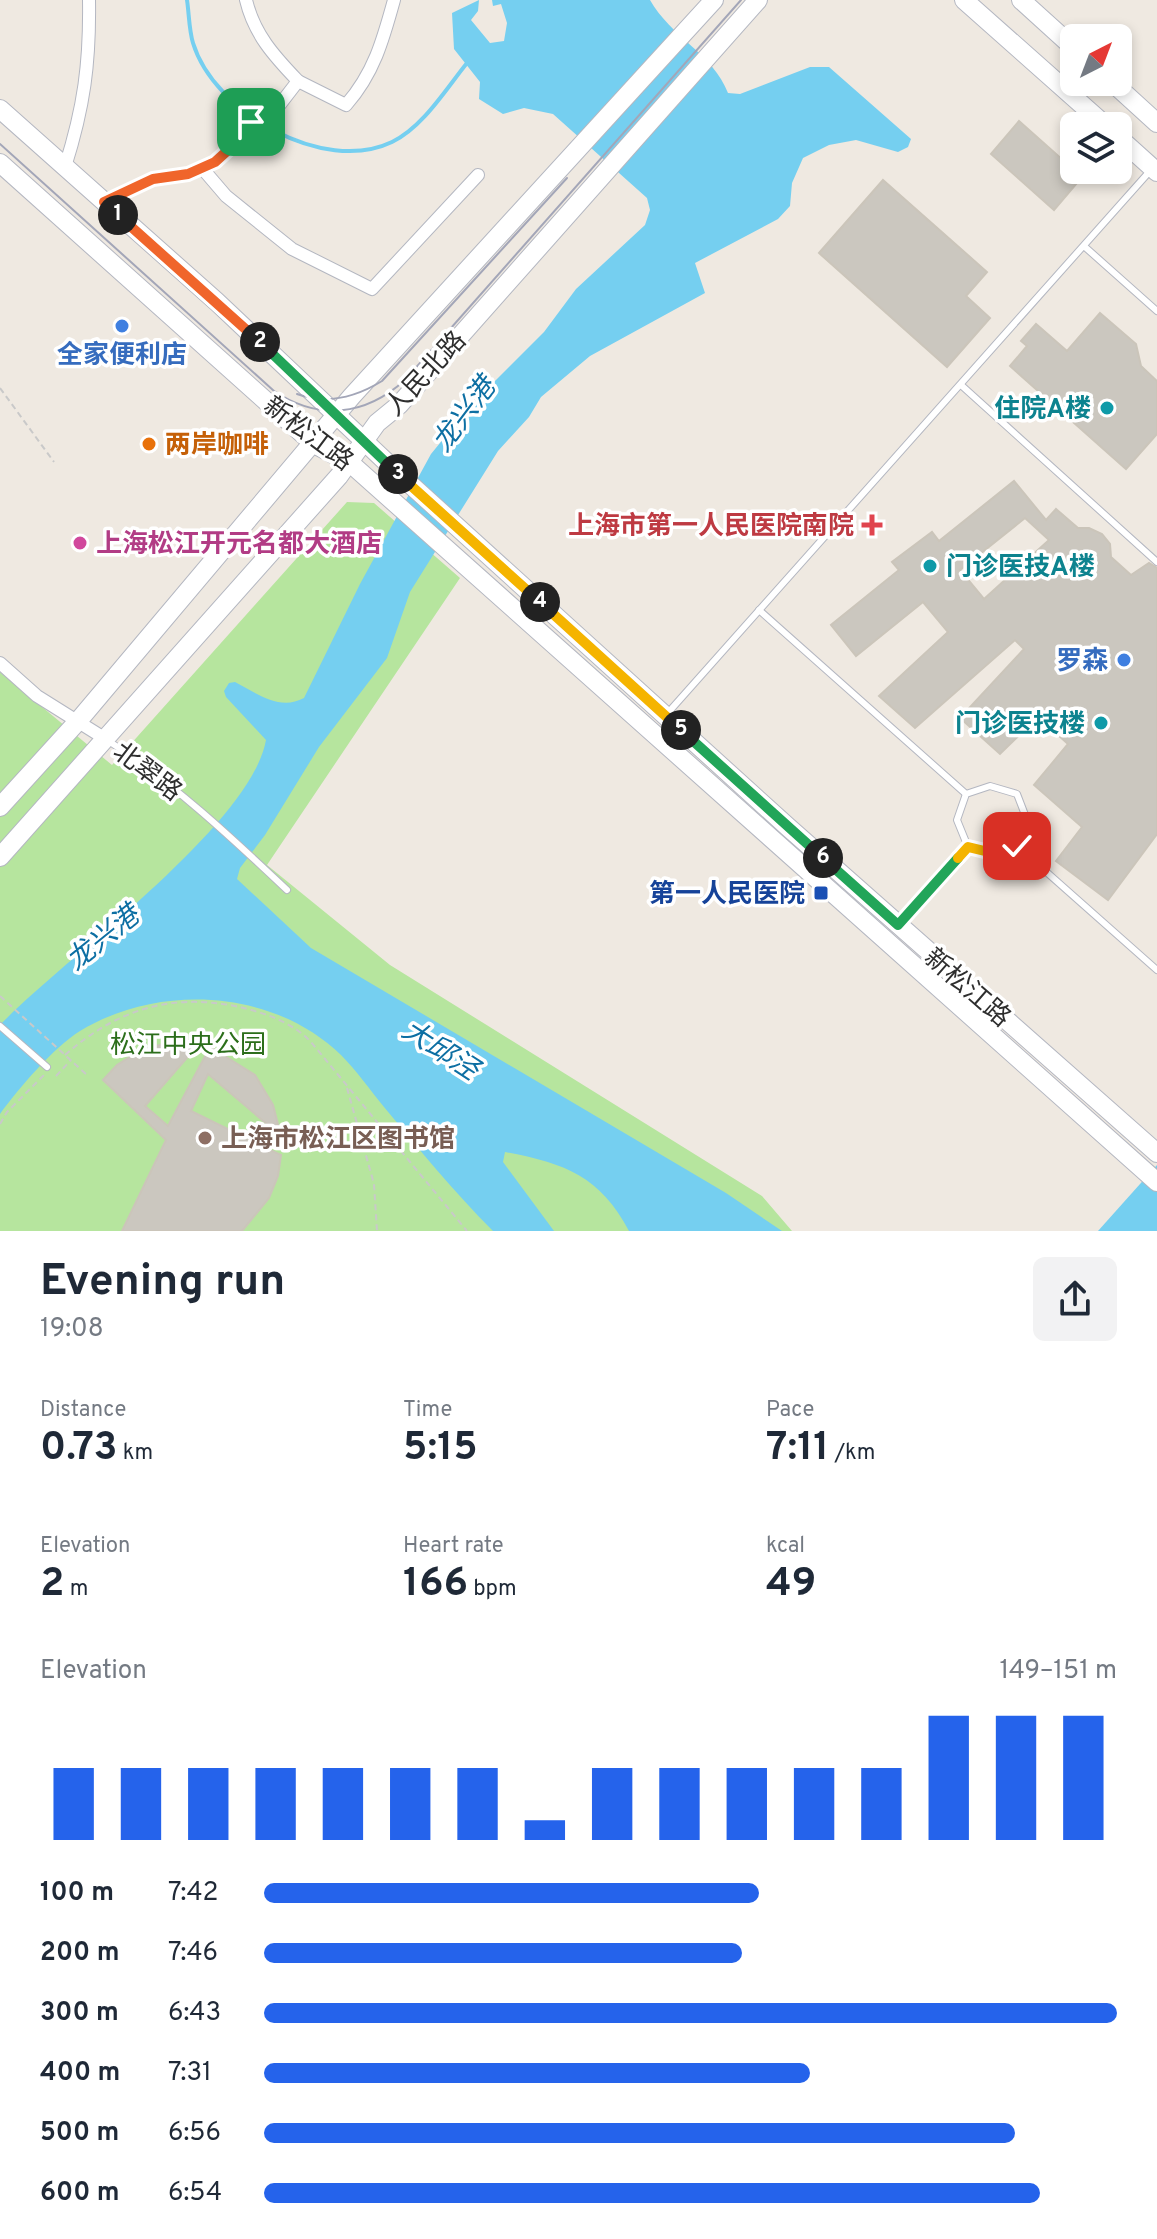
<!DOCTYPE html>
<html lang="en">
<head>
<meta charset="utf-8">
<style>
  body { margin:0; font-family:Overpass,"Noto Sans SC",sans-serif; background:#f2f2f3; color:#1f2937; height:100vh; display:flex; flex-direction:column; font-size:30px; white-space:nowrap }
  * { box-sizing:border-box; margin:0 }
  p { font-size:26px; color:#747a83 }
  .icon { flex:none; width:44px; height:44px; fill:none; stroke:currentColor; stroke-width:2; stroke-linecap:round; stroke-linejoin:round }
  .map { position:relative; height:1231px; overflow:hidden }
  .sheet { display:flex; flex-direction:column; background:#fff; flex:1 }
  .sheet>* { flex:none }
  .needle { width:52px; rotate:42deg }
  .tools { position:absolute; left:1060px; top:24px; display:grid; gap:16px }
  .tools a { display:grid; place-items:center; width:72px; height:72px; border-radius:12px; background:#fff; box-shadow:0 4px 12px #0003; font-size:40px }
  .pin { position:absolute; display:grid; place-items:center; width:68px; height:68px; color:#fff; margin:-34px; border-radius:16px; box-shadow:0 4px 12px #0006 }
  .km { position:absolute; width:40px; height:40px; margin:-20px; border-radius:50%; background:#222; color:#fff; font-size:22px; line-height:40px; text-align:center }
  .round { display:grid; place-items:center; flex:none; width:84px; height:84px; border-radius:12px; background:#f2f2f3 }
  .summary { display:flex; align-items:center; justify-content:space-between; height:136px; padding:0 40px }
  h1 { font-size:44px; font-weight:700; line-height:60px }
  .stats { display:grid; grid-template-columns:repeat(3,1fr); gap:12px; height:136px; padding:8px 40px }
  .stats div { display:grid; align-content:center }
  .stats b { font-size:40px; font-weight:700 }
  .stats small { font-size:22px; font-weight:400 }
  .stats p { font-size:22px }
  .chart { height:224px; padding:16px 40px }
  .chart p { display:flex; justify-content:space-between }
  .chart svg { width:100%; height:144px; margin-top:8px; stroke:#2563eb; stroke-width:6 }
  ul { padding:0 40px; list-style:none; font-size:26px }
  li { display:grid; grid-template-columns:128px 96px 1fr; align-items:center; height:60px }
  li i { height:20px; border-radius:10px; background:#2563eb }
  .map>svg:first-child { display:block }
</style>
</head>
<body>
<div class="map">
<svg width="1157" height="1231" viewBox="0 0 1157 1231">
  <rect width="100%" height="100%" fill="#efe9e1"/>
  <path fill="#b6e59e" d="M347 502 374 503 460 578 267 865 390 965 762 1196 792 1231H0V672L112 765Z"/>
  <g fill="#75cff0">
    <path d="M479 0 478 11 471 20 490 43 504 41 507 23 501 4 493 6 492 0H650C670 36 713 54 728 93L740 94 810 67H829L911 139 908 147 898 152 856 140 829 145 803 158 792 183 790 206 778 219 695 263 705 293 590 356 541 397 529 417 498 451 410 592 387 658 319 747 265 835 240 868 237 879 311 948 726 1193 782 1231H629C600 1176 564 1163 505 1152L503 1162 554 1231H493C454 1192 419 1149 384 1107 370 1090 357 1071 341 1055 273 989 159 983 80 1031 54 1047 18 1089 0 1114V1025C64 959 251 825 266 740L226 697 224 691 229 683 235 682C258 694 280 711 304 698L360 584 431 454 471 405 544 332 576 289 645 225 650 210 647 198 553 114 524 108 503 114 479 99 480 82 454 49 452 13Z"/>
    <path d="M1157 1165V1231H1098Z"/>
  </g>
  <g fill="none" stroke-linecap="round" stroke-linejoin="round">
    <path stroke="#75cff0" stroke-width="4" d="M187 0C189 13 189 30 193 43 214 112 323 175 392 142 423 127 446 89 467 63"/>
  </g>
  <g fill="#cbc7bf" stroke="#cbc5ba" stroke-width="2" fill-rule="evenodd">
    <path d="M1019 121 1082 177 1054 210 991 154Z"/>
    <path d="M883 180 987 272 966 296 990 318 947 367 819 253Z"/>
    <path d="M1100 313 1136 344 1141 366 1157 381V434L1126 469 1010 366 1027 346 1021 341 1036 324 1067 351Z"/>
    <path d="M1014 481 1046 520 1056 509 1078 528H1089L1102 534 1110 544 1111 557 1131 575 1149 563 1157 568V834L1108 900 1056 861 1082 827 1034 785 1068 744 1038 717 1000 754 960 718 1024 649 1015 640 915 728 879 696 948 632 923 602 856 656 831 625 899 570 892 562 932 532 939 541ZM1025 518 1049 540 984 599 960 570Z"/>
    <path d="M164 1044H199L145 1106 168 1126 210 1047 255 1075 273 1105 281 1136 208 1074 191 1111 281 1155 278 1176 269 1198 242 1231H122L166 1140 103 1080 117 1065 141 1050Z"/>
  </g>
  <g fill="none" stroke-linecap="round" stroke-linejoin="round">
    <defs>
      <g id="lane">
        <path d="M1085 247 1157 311"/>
        <path d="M961 385 1157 562"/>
        <path d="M759 610 966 794"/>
        <path d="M666 715 1150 171"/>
        <path d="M107 740C172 782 231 837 287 890"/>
        <path d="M990 786 1017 794 1027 820 1017 846 993 853 968 847 957 820 966 794Z"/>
        <path d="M1017 846 1157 970"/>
        <path d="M901 922 968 847"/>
        <path d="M0 1026 47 1067"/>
      </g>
      <g id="street">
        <path d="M246 0C254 34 274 56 298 81"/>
        <path d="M65 167C84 107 90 63 89 0"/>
        <path d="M202 168 226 196 292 249 372 289 478 175"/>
        <path d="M104 202 153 179 188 174 215 162 238 141 251 122 261 129 298 81 346 105C374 73 383 40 394 0"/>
        <path d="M0 663 37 696 104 738"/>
      </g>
      <g id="secondary">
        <path d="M964 0 1106 126"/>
        <path d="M1021 0 1074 48"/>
        <path d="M1112 82 1157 123"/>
        <path d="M0 109 217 302 400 475 788 827 1157 1153"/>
        <path d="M1118 137 1157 172"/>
        <path d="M0 163 314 444 349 462 1157 1182"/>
        <path d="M0 807 79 720 352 396 714 0"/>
        <path d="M0 857 339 476 377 423 399 405 758 0"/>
      </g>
    </defs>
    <use href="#lane" stroke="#b4b7c1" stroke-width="8"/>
    <use href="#street" stroke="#b4b7c1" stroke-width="14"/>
    <use href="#secondary" stroke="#b4b7c1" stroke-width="20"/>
    <g stroke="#c9c9c9" stroke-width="2" stroke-dasharray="6 4" stroke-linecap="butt">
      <path d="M0 388 54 462"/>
      <path d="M0 996 87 1075"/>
      <path d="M65 1055C115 1011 168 993 235 1006 262 1012 291 1021 311 1042L467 1231"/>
      <path d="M56 1076 71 1060"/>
      <path d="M347 1088 374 1184 377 1231"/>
      <path d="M0 1124 7 1112 44 1075"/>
    </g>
    <use href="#lane" stroke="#fff" stroke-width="6"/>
    <use href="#street" stroke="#fff" stroke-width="12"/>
    <use href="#secondary" stroke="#fff" stroke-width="18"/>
    <g stroke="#a3a6b8" stroke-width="2">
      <path d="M0 144 274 391C319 421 365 416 405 380L741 0"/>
      <path d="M297 394C327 405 356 397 382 381L567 178"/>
    </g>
  </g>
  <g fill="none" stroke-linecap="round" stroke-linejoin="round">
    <defs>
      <path id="split-1" d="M118 215 104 202 153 179 188 174 215 162 238 141 251 122"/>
      <path id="split-2" d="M118 215 260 342"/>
      <path id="split-3" d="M260 342 398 474"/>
      <path id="split-4" d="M398 474 540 602"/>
      <path id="split-5" d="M540 602 681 730"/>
      <path id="split-6" d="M681 730 823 858"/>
      <path id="split-7" d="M823 858 898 925 958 858"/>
      <path id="split-8" d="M958 858 968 847 993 853 1017 846"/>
    </defs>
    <use href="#split-1" stroke="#fff" stroke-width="16"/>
    <use href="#split-2" stroke="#fff" stroke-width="16"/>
    <use href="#split-3" stroke="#fff" stroke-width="16"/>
    <use href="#split-4" stroke="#fff" stroke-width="16"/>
    <use href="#split-5" stroke="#fff" stroke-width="16"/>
    <use href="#split-6" stroke="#fff" stroke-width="16"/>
    <use href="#split-7" stroke="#fff" stroke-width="16"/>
    <use href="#split-8" stroke="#fff" stroke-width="16"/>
    <use href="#split-1" stroke="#f0652b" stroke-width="10"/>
    <use href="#split-2" stroke="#f0652b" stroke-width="10"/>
    <use href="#split-3" stroke="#22a559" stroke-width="10"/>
    <use href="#split-4" stroke="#f5b400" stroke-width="10"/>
    <use href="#split-5" stroke="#f5b400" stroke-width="10"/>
    <use href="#split-6" stroke="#22a559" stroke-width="10"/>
    <use href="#split-7" stroke="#22a559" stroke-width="10"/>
    <use href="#split-8" stroke="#f5b400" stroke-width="10"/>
  </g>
  <g fill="#3f7fe0" stroke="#fff" stroke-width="3">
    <circle cx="122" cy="326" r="8"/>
    <circle cx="1124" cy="660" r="8"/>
  </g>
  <g fill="#0f9aa8" stroke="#fff" stroke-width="3">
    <circle cx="1107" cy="408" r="8"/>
    <circle cx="930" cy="566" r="8"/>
    <circle cx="1101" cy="723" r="8"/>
  </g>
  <circle fill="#e8710a" stroke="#fff" stroke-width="3" cx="149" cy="444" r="8"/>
  <path fill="#e0444e" stroke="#fff" stroke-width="3" d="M868 513h8v8h8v8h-8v8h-8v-8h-8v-8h8z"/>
  <circle fill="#d1479c" stroke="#fff" stroke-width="3" cx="80" cy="543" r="8"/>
  <rect fill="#1a4fb4" stroke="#fff" stroke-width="3" x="813" y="885" width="16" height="16" rx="4"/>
  <circle fill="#8d6e63" stroke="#fff" stroke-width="3" cx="205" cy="1138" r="8"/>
  <g text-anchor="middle" stroke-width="7" stroke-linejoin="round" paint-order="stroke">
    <g font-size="26" font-weight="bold" fill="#366cbe" stroke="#fff">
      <text x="122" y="363">全家便利店</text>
      <text x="1108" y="669" text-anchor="end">罗森</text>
    </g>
    <g font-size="26" fill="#2e2e2e" stroke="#fff">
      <text transform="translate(425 373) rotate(-47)" y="9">人民北路</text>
      <text transform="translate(309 433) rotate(37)" y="9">新松江路</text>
      <text transform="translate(148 771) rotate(37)" y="9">北翠路</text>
      <text transform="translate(968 987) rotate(41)" y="9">新松江路</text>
    </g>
    <g font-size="26" font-weight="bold" fill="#0d838f" stroke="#fff" text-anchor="end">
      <text x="1091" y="417">住院A楼</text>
      <text x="946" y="575" text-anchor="start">门诊医技A楼</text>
      <text x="1085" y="732">门诊医技楼</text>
    </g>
    <g font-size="26" font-weight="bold" fill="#c56008" stroke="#fff" text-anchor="start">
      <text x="165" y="453">两岸咖啡</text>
    </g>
    <g font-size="26" font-weight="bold" fill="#be3a42" stroke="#fff" text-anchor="end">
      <text x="854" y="534">上海市第一人民医院南院</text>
    </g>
    <g font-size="26" font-weight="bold" fill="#b23c85" stroke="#fff" text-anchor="start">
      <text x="96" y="552">上海松江开元名都大酒店</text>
    </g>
    <g font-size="26" font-weight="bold" fill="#164399" stroke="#fff" text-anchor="end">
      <text x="805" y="902">第一人民医院</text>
    </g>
    <g font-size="26" fill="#2c6e1b" stroke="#fff">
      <text x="188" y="1053">松江中央公园</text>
    </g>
    <g font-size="26" font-weight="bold" fill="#785e54" stroke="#fff" text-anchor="start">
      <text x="221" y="1147">上海市松江区图书馆</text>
    </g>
    <g font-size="28" font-style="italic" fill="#0d6fa3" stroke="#fff">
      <text transform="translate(463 414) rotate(-53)" y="10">龙兴港</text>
      <text transform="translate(102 937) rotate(-39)" y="10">龙兴港</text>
      <text transform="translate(441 1049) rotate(33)" y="10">大邱泾</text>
    </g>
  </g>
</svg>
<div class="tools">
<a><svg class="needle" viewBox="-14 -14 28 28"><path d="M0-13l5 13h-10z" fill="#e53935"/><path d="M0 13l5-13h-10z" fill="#747a83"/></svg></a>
<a><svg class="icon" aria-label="layers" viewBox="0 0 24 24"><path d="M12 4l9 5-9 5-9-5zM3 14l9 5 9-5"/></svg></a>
</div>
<div class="pin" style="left:251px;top:122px;background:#1e9e55"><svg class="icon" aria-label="arrive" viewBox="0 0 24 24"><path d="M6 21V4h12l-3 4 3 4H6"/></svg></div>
<div class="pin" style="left:1017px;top:846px;background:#d93025"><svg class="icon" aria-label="check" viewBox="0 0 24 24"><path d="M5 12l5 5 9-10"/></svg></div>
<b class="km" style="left:118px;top:215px">1</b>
<b class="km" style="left:260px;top:342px">2</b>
<b class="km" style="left:398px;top:474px">3</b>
<b class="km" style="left:540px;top:602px">4</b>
<b class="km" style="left:681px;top:730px">5</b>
<b class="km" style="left:823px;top:858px">6</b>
</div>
<section class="sheet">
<div class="summary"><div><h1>Evening run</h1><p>19:08</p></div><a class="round"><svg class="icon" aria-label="share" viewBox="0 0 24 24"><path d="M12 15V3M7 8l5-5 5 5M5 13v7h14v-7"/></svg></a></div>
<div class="stats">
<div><p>Distance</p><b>0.73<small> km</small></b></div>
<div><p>Time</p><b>5:15</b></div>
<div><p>Pace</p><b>7:11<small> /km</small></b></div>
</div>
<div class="stats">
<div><p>Elevation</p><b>2<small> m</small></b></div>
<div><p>Heart rate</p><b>166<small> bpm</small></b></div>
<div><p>kcal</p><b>49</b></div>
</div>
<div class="chart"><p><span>Elevation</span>149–151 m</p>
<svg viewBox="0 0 160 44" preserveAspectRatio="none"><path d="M5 44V22M15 44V22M25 44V22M35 44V22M45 44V22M55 44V22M65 44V22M75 44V38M85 44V22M95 44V22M105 44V22M115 44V22M125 44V22M135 44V6M145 44V6M155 44V6"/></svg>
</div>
<ul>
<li><b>100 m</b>7:42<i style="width:58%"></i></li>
<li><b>200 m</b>7:46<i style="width:56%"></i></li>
<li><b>300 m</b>6:43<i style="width:100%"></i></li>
<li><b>400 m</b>7:31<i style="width:64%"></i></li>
<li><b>500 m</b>6:56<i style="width:88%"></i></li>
<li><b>600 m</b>6:54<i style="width:91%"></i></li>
</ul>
</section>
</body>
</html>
